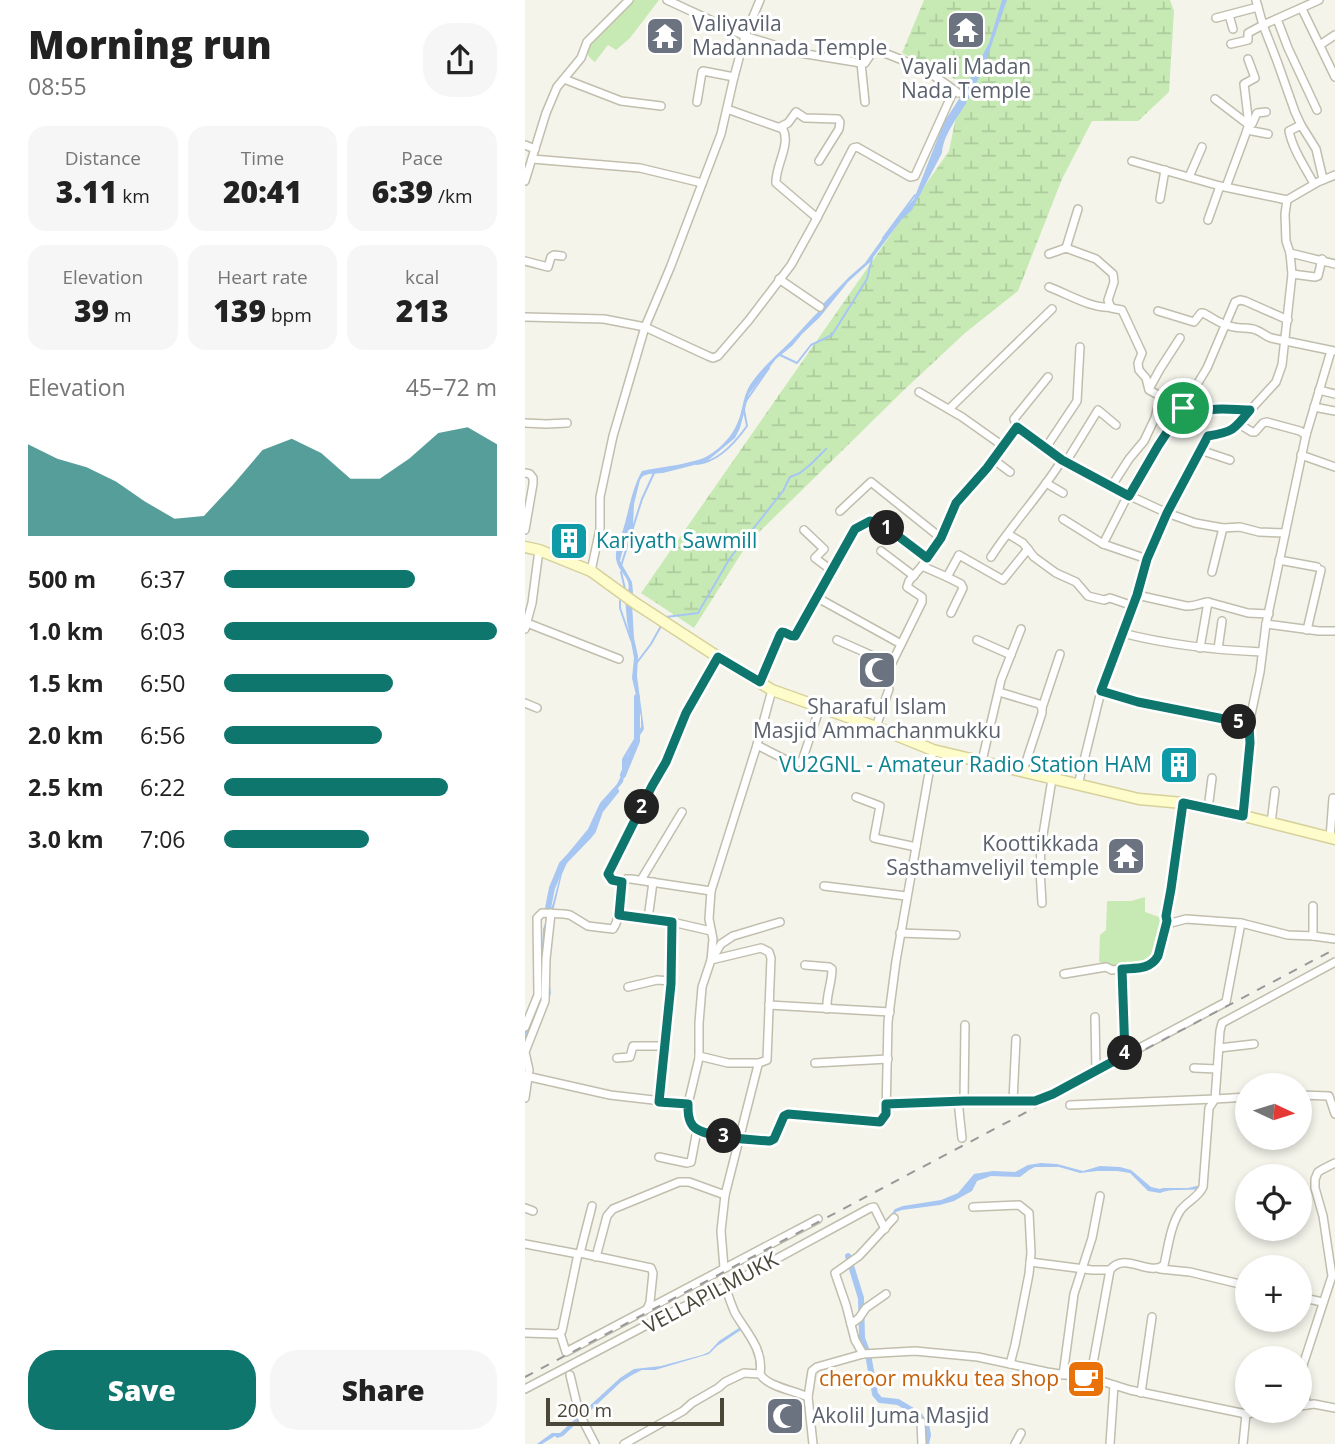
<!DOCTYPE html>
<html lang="en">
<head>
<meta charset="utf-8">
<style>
  body { margin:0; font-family:"Open Sans",sans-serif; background:#f6f6f6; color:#222; height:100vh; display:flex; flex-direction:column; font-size:26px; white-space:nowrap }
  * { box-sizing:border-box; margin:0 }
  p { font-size:23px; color:#767676 }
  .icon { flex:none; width:38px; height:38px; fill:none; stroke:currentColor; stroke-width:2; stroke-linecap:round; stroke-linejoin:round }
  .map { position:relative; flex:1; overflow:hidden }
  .side { display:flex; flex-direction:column; background:#fff; width:525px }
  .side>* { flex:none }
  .needle { width:46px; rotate:94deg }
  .tools { position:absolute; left:710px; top:1073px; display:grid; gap:14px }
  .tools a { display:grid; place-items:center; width:77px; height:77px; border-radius:50%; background:#fff; box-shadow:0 4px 10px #0003; font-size:35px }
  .scale { position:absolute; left:21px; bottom:18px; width:178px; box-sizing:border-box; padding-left:7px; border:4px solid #4a4638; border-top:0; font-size:19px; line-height:24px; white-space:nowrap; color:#4a4638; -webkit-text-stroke:5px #fff; paint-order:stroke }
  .pin { position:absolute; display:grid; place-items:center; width:60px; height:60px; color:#fff; margin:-30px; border:4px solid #fff; border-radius:50%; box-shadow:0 2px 7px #0007 }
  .km { position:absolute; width:35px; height:35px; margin:-18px; border-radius:50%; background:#222; color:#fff; font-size:19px; line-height:35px; text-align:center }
  .round { display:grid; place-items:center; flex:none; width:74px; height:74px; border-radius:28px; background:#f6f6f6 }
  .summary { display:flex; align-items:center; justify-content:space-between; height:119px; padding:0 28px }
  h1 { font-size:38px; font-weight:800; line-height:52px }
  .stats { display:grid; grid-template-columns:repeat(3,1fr); gap:10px; height:119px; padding:7px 28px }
  .stats div { display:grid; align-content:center; border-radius:18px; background:#f6f6f6; text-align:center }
  .stats b { font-size:30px; font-weight:800 }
  .stats small { font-size:19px; font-weight:400 }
  .stats p { font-size:19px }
  .chart { height:196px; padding:14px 28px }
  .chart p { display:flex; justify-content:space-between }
  .chart svg { width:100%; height:126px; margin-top:7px; fill:#0f766e; opacity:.7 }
  .primary-button { display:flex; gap:14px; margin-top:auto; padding:14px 28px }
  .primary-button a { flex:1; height:80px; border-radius:28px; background:#0f766e; color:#fff; font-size:28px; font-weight:800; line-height:80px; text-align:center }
  .primary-button a+a { background:#f6f6f6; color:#222 }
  ul { padding:0 28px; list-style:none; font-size:23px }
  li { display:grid; grid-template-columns:112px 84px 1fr; align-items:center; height:52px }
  li i { height:18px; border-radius:9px; background:#0f766e }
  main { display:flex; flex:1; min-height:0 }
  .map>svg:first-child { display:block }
</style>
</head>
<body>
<main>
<section class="side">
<div class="summary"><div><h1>Morning run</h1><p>08:55</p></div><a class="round"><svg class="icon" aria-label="share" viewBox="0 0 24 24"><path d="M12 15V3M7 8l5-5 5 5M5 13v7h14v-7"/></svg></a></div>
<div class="stats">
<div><p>Distance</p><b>3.11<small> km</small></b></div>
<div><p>Time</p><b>20:41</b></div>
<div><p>Pace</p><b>6:39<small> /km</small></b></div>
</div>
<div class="stats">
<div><p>Elevation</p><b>39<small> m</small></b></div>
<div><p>Heart rate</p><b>139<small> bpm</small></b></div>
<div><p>kcal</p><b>213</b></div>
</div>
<div class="chart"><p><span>Elevation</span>45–72 m</p>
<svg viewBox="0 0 160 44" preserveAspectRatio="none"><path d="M0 44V12L10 17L20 20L30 25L40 32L50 38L60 37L70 26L80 14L90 10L100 15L110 24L120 24L130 17L140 8L150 6L160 12V44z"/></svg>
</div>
<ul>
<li><b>500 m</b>6:37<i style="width:70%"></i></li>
<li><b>1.0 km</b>6:03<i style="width:100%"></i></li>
<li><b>1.5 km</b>6:50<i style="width:62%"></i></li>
<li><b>2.0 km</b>6:56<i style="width:58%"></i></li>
<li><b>2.5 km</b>6:22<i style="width:82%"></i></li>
<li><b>3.0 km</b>7:06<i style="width:53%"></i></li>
</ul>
<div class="primary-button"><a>Save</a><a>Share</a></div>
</section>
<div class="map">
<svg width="810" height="1444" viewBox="0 0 810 1444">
  <defs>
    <pattern id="wetland-marsh" width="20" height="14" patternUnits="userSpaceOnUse" patternTransform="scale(1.75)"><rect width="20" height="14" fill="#c7eab4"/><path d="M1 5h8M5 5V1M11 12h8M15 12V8" fill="none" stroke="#acca9c"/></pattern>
  </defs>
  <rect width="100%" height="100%" fill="#f5f4eb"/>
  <g fill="#c7eab4">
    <path d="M109 0H134L105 38 91 50 83 45 70 62C63 57 60 53 64 44Z"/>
    <path d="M620 897V912L637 918C636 935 634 948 624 962L584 967 579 966 574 961 575 935 581 930 582 901H606Z"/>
  </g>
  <path fill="url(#wetland-marsh)" d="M399 0H645L649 11 644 92 613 121H567L537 179 493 291 440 333 379 390 223 543 169 628 116 593 424 151 438 83 377 53Z"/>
  <g fill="#a8c6f2">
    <path d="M477 0H482L460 64 444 99 437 95 464 43Z"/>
    <path d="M436 96 442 102C433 117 418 135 417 153L387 210 377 219 344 263 323 282 295 317 277 334 267 346 251 359 224 394 215 428 210 438 181 462 138 473 124 474 118 476 115 480 109 504 108 526 97 553 95 561 107 582 108 592 107 597 102 593C109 579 93 573 91 559 90 549 95 542 97 533 104 512 106 490 117 471 136 467 158 465 176 459 190 454 205 439 211 426 218 413 217 398 225 385 236 368 252 355 266 341 276 330 285 320 296 309L298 310V304L324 277 340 263 372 218 389 199 419 122Z"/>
    <path d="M100 598 107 603 109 638 113 656 112 676 119 729 103 754 98 782 80 804 67 831 45 856 37 874 27 916 22 962 26 993 16 1024 4 1050 1 1078 0 1046 21 1000 17 948 18 929 28 903 40 857 63 829 75 803 92 784 97 774V759L116 727V717L107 678 109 658 102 621Z"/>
    <path d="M516 1163 532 1164 558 1171 575 1166 595 1167 606 1170 626 1187 635 1189 638 1188H663L676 1185V1189C663 1191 646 1188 635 1193L623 1191 605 1173 592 1171H572L555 1173 534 1167H510L504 1170 495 1177 466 1176 452 1181 447 1191 429 1201 415 1205 377 1210 371 1212 360 1227 359 1225 370 1209 378 1206 416 1200 433 1193 449 1174 468 1171 490 1172 503 1165Z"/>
    <path d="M217 1326 219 1328 192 1346 184 1354 130 1370H117L107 1375 96 1382 38 1436 32 1438 30 1436 17 1444H12L27 1433H35L95 1378 109 1369 136 1366 177 1355 184 1352 194 1341Z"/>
  </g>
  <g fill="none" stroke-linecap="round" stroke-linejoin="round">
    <g stroke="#a8c6f2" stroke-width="2">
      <path d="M358 238 390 195"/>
      <path d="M255 355 272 363 286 345 307 335 342 279 347 258"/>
      <path d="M221 401 244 368"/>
      <path d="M172 464C193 462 210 443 222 426L219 410"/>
      <path d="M96 566 117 499 129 473"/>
      <path d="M96 572 100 589"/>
      <path d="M95 601V608L106 640"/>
      <path d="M141 617 173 613 205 558 258 491 265 477 275 473 286 464 301 449"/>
      <path d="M110 665 126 644 136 626"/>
    </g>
    <g stroke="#a8c6f2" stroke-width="6">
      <path d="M98 775 112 741V697"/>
      <path d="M23 908 27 888 37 864 64 836 68 831 75 811 91 791"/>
      <path d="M17 976 18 945"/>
      <path d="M0 1037 13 1011"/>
      <path d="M323 1256 336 1298 337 1338 343 1354 350 1394 355 1400 373 1402 393 1414 401 1424 403 1435 401 1444"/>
    </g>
    <defs>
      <g id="minor">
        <path d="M142 0 220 36 275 53 336 63"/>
        <path d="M731 0 738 25 752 61 770 112 776 125 791 149 798 179"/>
        <path d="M777 9 810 77"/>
        <path d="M704 15 708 29"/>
        <path d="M691 18 733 7"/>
        <path d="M752 19 763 48 792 110"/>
        <path d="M706 44 723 40V33L738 25 794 0"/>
        <path d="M795 45 810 35"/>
        <path d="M336 63H340L348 51H354C384 62 407 72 433 93"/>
        <path d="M336 63 340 102"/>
        <path d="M39 79 96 101 136 106"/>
        <path d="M690 99 724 125"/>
        <path d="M172 102 177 72 178 71 209 77"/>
        <path d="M202 109 258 129C266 145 250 166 251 183L292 218"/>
        <path d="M776 125 764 131C768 150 780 167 789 184"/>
        <path d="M723 126 727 124 732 113 741 112"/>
        <path d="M255 127 263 123 271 112 280 118 313 119 315 122 314 129 294 161"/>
        <path d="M722 130 743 134"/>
        <path d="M0 145 10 149"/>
        <path d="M7 159 115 168 177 183"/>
        <path d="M607 161 695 186 762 200 793 182 810 175"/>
        <path d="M664 177 677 147"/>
        <path d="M0 181 21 113 32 87 56 58 62 42 104 0"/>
        <path d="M701 187 724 125 719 84 730 78 723 59"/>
        <path d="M635 199 640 170"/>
        <path d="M683 220 695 186"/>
        <path d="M541 248 553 209"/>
        <path d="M765 253 810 264"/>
        <path d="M524 254 541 248 571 259 588 274 589 282 583 300 586 308 597 310 617 353 613 363 614 370 621 378 624 390 665 412C673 414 680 410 689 410 701 409 713 410 725 410"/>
        <path d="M0 261 23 267 26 257 29 255 37 256"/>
        <path d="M767 274 790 277 793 276 797 259"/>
        <path d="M254 279 295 307"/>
        <path d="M524 287C543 294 567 309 586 307"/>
        <path d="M633 311 669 322 676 313H678C688 318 698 326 709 327 716 329 724 327 731 330 737 332 740 336 746 338L809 351"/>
        <path d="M0 317 79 319 120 327 183 356 188 358 193 356 224 320 266 265 292 218 328 148 332 147 385 177 390 176 429 90"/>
        <path d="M624 389 635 369 655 338"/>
        <path d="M794 390 810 394"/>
        <path d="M394 392 437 417 478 446"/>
        <path d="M789 407 810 411"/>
        <path d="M424 409 527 309"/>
        <path d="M0 423 21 424 42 423"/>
        <path d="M714 424 727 432H730L738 423 742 422 775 431 781 435"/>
        <path d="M492 427 489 419 523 377"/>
        <path d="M520 449 552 401 555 347"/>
        <path d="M675 450 705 460"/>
        <path d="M776 455 810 467"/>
        <path d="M469 460 485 472"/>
        <path d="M541 462 573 410 591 425"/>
        <path d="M0 473 5 474 8 478V484L0 530"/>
        <path d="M521 483 538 493"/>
        <path d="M586 487 604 459 619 441 630 418 635 398"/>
        <path d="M604 496 682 368 710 302 715 300 720 301 763 320"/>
        <path d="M315 511 346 482 416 538"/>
        <path d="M538 519 578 544 622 559"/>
        <path d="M279 530 299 549 290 558 306 570"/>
        <path d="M483 534 498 543 509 557 531 573 551 582 563 596 579 600 585 598 608 606"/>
        <path d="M578 544 603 495"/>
        <path d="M356 551 389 576"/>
        <path d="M466 557C488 523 516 494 537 460"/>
        <path d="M754 560 792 567"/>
        <path d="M397 566 422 577 434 555 478 580 503 549"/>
        <path d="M66 571 75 529V497L88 436 120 327 145 268 196 134 209 77 220 36 235 0"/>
        <path d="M687 572 698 528"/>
        <path d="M422 577 436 584 438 588 426 613"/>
        <path d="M612 595 661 606C670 607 674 603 683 602L723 613 744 614"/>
        <path d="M291 597 376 644"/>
        <path d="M2 623 94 659"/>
        <path d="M741 624 794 631H810"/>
        <path d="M0 629 7 603 14 550"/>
        <path d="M782 630 796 570"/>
        <path d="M597 633C644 645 690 650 737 652"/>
        <path d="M312 640 366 664"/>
        <path d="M452 640 486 655"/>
        <path d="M675 648 683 602"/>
        <path d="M693 649 697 621"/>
        <path d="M235 683 255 635 257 632C262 632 265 637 270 636L330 529C337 524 344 519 352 521L402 558"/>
        <path d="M247 690 232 745 186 891 184 919 188 939 186 960 177 987 174 1023V1058L163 1104 164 1119 169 1127 176 1132 215 1139 245 1141 249 1139 259 1116 263 1114 355 1122 361 1114 363 1022 371 961 408 750"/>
        <path d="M576 691 613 702 724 724"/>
        <path d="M474 692 514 704 517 707V713L498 771"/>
        <path d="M0 703 12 708"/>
        <path d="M517 708 535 654"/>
        <path d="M351 727 364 689 360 677 397 602V597L382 587 384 581 397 566 416 538 431 503 462 468 492 427 537 460 590 489 642 513 670 523 698 528 715 527 734 532 760 533"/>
        <path d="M232 745 269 764 277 761 295 707"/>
        <path d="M457 761 476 680 496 629"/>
        <path d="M553 785 576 691 612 595 622 559 642 513 683 436 700 434 707 430 751 382 757 365 767 274 765 253 761 241 760 214 762 200"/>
        <path d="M331 797 355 806 349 838 391 847"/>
        <path d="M658 803 646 889 641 916 642 921 646 923 661 919 716 923 763 935 788 936V906"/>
        <path d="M683 809 687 778"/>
        <path d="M718 816 725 743 724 724 735 672 741 624 781 435 806 351"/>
        <path d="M746 823 750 791"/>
        <path d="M805 838 808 798"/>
        <path d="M116 880 157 812"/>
        <path d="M97 882 84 878 83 871 141 762 161 713 193 657"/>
        <path d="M97 882 101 879H106L186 891"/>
        <path d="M299 886 381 896"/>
        <path d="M517 903 515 870 516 847 527 779"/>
        <path d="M94 915 147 922 186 931"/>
        <path d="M123 919 128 882"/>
        <path d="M375 933 431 935"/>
        <path d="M788 936 810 939"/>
        <path d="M187 959 196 944 208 936 255 922"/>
        <path d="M186 960 236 948 244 952 246 958 242 1060 234 1063 233 1065 200 1195 196 1231 199 1268"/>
        <path d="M280 965 304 967 307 969C307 983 301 995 302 1009"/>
        <path d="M597 969 600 1055"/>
        <path d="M539 974 581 967 587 970 624 966 631 961 633 956 642 921"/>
        <path d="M103 987 132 980 146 981"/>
        <path d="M244 1005 365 1012"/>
        <path d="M570 1017 571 1071"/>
        <path d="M0 1027 13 995 12 918 17 913 39 914 45 915 63 926 88 929C97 916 93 897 97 882"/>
        <path d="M694 1048 729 1044"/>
        <path d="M174 1056 203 1063H234"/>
        <path d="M92 1058 105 1057 108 1046H140"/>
        <path d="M290 1063 363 1059"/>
        <path d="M669 1068 692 1069"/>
        <path d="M1 1076 85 1095 163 1104"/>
        <path d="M775 1095 804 1096 810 1114"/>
        <path d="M0 1098 4 1070 0 1052 20 1001 21 959 26 913"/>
        <path d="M433 1101 437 1138"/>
        <path d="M439 1101 440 1025"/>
        <path d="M488 1101 491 1039"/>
        <path d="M134 1102 146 984 147 922"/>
        <path d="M361 1104 439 1101H510L528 1094 701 1002 716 923"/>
        <path d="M545 1105 690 1099 695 1031 697 1023 810 962"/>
        <path d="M134 1157 162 1163 166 1162 172 1130"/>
        <path d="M448 1207 494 1205 504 1213 506 1253 504 1274 490 1345 485 1364"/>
        <path d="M0 1208 8 1211"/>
        <path d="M0 1244 53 1254"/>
        <path d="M55 1253 67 1206"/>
        <path d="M71 1257 82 1216 88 1209 154 1182H164L200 1195"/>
        <path d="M505 1262 567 1270H585"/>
        <path d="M635 1269 665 1272 723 1286"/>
        <path d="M200 1286C203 1295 206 1304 210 1313 221 1332 239 1349 235 1374"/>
        <path d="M775 1297 797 1302"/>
        <path d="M326 1324 334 1318 341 1308 361 1294"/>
        <path d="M0 1333 32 1334 37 1331 53 1254 55 1253 126 1268 128 1273 125 1302 123 1307"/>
        <path d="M35 1333 41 1352C125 1307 209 1263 293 1219"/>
        <path d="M338 1354 330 1340 321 1305 310 1273 334 1256 369 1218"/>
        <path d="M45 1375 54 1413 70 1444"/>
        <path d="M538 1375 549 1294 567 1238 575 1196"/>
        <path d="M565 1380 585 1270C600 1251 624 1277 639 1265 643 1248 645 1227 655 1211 661 1202 673 1198 678 1187L684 1108 690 1099 723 1097"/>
        <path d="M0 1389 139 1316 196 1289 345 1208 349 1207 360 1229"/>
        <path d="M616 1393 627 1317"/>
        <path d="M781 1405 778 1365 807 1276 798 1216 790 1188V1179L793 1172 798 1169 810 1163"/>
        <path d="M775 1406 789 1404 810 1408"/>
        <path d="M396 1422 397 1444"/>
        <path d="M99 1444 158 1411 167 1403 193 1388 200 1382 219 1373 235 1374C243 1387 268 1390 283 1397"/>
        <path d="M288 1444 283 1397 287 1371 292 1367 338 1354 390 1351 453 1357 522 1372 573 1380 605 1390 721 1414 743 1410"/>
        <path d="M490 1444 496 1433"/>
        <path d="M585 1444 589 1385"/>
        <path d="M718 1444 721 1414"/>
      </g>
      <path id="secondary" d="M0 547 14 550 66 571 110 603 193 657 247 690 351 727 408 750 614 799 658 803 719 816 810 839"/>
    </defs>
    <use href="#minor" stroke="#c1bead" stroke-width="10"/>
    <use href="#secondary" stroke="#d6d19a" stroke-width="13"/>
    <use href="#minor" stroke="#fff" stroke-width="7"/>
    <use href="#secondary" stroke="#fffccc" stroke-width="10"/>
    <path stroke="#999" stroke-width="2" stroke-dasharray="9 9" stroke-linecap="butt" d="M0 1377 810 949"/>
  </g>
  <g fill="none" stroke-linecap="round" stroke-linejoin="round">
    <defs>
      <path id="route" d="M658 408 671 414C687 406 708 410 725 410 709 430 708 432 683 436L642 513 622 559 612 595 576 691 613 702 724 724 725 743 718 816 658 803 646 889 641 916 642 921 633 956C625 970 611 968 597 969L600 1055 528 1094 510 1101H439L361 1104V1114L355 1122 263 1114 259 1116 249 1139 245 1141C229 1140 178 1138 168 1126 163 1120 163 1112 163 1104L134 1102 146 984 147 922 94 915 97 882 87 880 83 874 127 786 141 762 161 713 193 657 235 682 255 635 257 632C262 632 265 637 270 636L330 529 345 521 356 523 402 558 416 538 431 503 462 468 492 427 537 460 604 496 633 446Z"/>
    </defs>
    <use href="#route" stroke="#fff" stroke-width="14"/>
    <use href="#route" stroke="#0f766e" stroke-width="9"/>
  </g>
  <defs>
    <symbol id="temple-square" viewBox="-11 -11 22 22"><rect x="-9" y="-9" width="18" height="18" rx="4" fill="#6b7280" stroke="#fff"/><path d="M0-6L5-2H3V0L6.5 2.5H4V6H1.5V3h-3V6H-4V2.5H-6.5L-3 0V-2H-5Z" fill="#fff"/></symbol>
    <symbol id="building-square" viewBox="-11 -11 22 22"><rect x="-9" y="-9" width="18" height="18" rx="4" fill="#0f9aa8" stroke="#fff"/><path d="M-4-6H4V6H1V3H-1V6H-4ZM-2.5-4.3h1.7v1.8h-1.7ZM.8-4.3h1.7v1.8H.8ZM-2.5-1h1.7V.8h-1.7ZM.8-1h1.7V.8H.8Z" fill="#fff"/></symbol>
    <symbol id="mosque-square" viewBox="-11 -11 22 22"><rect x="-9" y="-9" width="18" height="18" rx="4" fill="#6b7280" stroke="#fff"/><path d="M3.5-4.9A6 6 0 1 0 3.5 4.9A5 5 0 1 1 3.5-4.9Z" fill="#fff"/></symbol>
    <symbol id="cafe-square" viewBox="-11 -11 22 22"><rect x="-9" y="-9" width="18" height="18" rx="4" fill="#e8710a" stroke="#fff"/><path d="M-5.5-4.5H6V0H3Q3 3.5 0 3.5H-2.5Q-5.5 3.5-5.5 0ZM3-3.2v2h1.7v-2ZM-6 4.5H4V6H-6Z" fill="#fff"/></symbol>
  </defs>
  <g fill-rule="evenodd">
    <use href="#temple-square" x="419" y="8" width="44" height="44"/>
    <use href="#temple-square" x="118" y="14" width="44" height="44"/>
    <use href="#building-square" x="22" y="519" width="44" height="44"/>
    <use href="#mosque-square" x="330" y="648" width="44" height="44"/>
    <use href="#building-square" x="632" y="743" width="44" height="44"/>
    <use href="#temple-square" x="579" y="834" width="44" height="44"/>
    <use href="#cafe-square" x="539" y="1357" width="44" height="44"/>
    <use href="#mosque-square" x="238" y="1394" width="44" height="44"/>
  </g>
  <g text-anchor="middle" stroke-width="6" stroke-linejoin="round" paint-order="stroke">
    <g font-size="21" fill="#5b616d" stroke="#fff" text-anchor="start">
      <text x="167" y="31">Valiyavila<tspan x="167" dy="24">Madannada Temple</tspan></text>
      <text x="441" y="74" text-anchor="middle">Vayali Madan<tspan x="441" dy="24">Nada Temple</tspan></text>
      <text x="352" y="714" text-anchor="middle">Sharaful Islam<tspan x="352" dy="24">Masjid Ammachanmukku</tspan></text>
      <text x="574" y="851" text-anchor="end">Koottikkada<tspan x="574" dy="24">Sasthamveliyil temple</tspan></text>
      <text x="287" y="1423">Akolil Juma Masjid</text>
    </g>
    <g font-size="21" fill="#0d838f" stroke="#fff" text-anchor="start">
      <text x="71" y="548">Kariyath Sawmill</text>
      <text x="627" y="772" text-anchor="end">VU2GNL - Amateur Radio Station HAM</text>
    </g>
    <g font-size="21" fill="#4a4638" stroke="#fff">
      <text transform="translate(186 1293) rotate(-28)" y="7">VELLAPILMUKK</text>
    </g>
    <g font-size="21" fill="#c56008" stroke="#fff" text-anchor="end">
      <text x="534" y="1386">cheroor mukku tea shop</text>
    </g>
  </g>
</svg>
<div class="tools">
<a><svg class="needle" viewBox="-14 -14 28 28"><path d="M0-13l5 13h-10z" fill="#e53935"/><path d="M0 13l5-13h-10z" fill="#767676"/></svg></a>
<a><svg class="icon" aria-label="locate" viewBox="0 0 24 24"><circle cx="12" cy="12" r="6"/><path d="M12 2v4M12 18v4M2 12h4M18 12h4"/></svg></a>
<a>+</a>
<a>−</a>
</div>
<div class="scale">200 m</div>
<div class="pin" style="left:658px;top:408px;background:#1e9e55"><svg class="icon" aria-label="arrive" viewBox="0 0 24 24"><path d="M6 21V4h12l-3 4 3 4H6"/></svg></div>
<b class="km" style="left:362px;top:528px">1</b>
<b class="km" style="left:117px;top:807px">2</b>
<b class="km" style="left:199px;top:1136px">3</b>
<b class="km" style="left:600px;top:1053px">4</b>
<b class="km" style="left:714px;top:722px">5</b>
</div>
</main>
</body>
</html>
